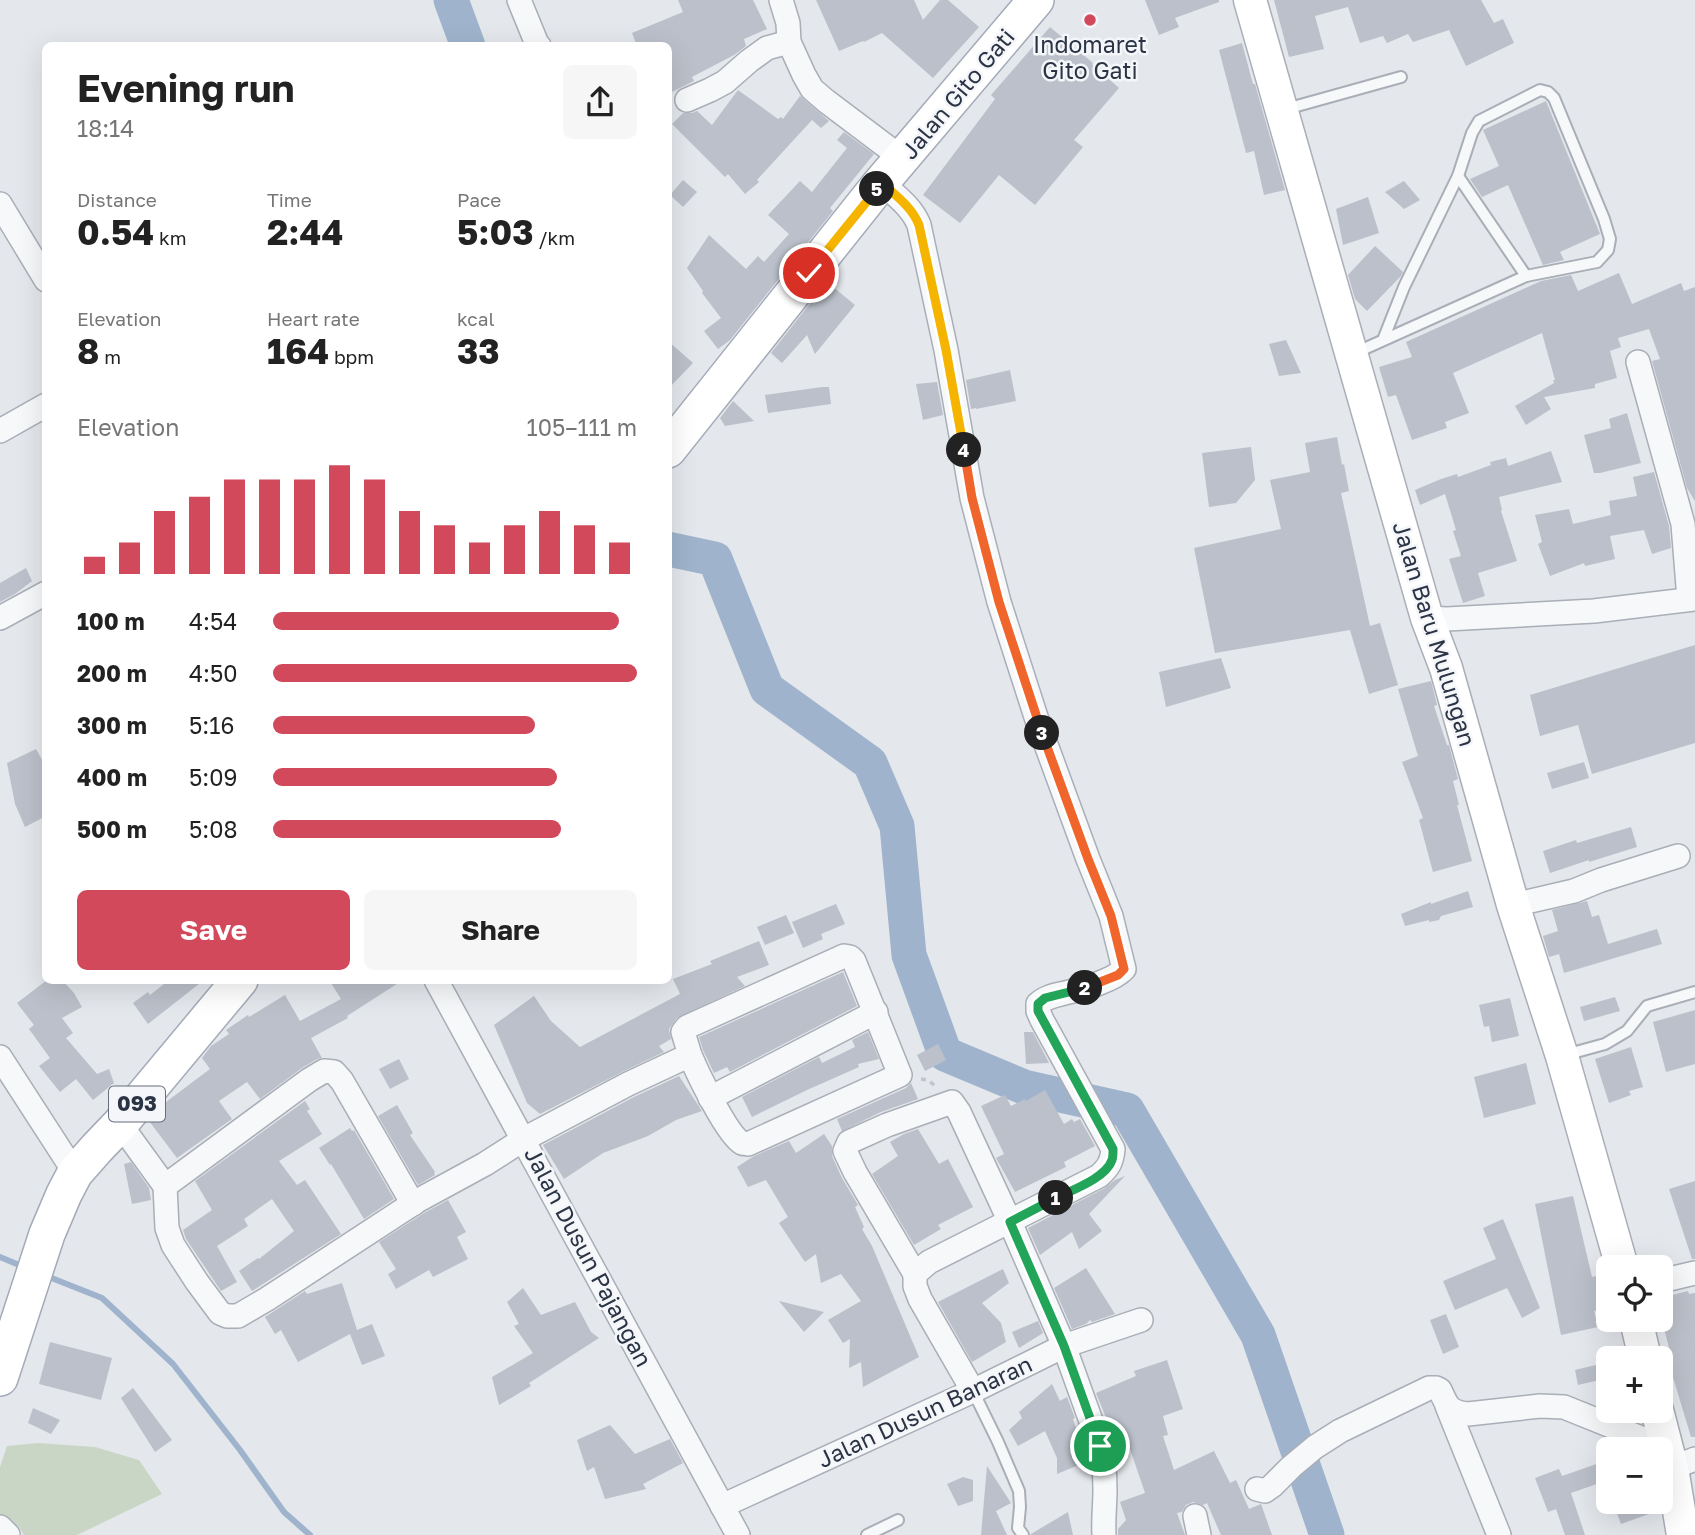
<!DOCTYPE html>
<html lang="en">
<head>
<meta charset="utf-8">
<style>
  body { margin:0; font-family:"Golos Text",sans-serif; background:#f6f6f6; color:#222; height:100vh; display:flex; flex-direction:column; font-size:26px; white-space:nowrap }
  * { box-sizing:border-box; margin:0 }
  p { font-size:23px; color:#767676 }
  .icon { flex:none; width:38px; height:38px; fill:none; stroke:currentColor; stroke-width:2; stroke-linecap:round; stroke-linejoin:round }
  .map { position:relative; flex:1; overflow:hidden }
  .sheet { position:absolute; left:42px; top:42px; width:630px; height:942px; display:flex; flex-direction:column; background:#fff; border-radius:10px; box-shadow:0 7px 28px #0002 }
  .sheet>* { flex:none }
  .fabs { position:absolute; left:1596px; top:1255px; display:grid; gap:14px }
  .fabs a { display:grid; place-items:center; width:77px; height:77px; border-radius:10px; background:#fff; box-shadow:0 7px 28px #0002; font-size:35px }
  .pin { position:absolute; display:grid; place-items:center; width:60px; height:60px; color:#fff; margin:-30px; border:4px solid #fff; border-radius:50%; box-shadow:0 2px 7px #0007 }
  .km { position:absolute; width:35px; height:35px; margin:-18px; border-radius:50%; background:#222; color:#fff; font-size:19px; line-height:35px; text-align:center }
  .round { display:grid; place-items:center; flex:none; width:74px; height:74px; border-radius:10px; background:#f6f6f6 }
  .head { display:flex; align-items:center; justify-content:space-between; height:119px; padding:0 35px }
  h1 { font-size:38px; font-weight:700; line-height:52px }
  .metrics { display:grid; grid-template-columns:repeat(3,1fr); gap:10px; height:119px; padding:7px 35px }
  .metrics div { display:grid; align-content:center }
  .metrics b { font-size:35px; font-weight:700 }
  .metrics small { font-size:19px; font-weight:400 }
  .metrics p { font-size:19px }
  .chart { height:196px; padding:14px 35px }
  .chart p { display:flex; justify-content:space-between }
  .chart svg { width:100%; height:126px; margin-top:7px; stroke:#d1495b; stroke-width:6 }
  .action { display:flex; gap:14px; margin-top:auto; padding:14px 35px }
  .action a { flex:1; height:80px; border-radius:10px; background:#d1495b; color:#fff; font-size:28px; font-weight:700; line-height:80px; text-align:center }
  .action a+a { background:#f6f6f6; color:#222 }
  ul { padding:0 35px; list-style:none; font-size:23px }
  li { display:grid; grid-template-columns:112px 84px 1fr; align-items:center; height:52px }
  li i { height:18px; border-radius:9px; background:#d1495b }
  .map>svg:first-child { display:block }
</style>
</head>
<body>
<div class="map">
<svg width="1695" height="1535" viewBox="0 0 1695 1535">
  <rect width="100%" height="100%" fill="#e4e7ec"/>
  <path fill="#c9d6c5" d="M38 1443 95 1447 139 1460 162 1494 77 1535H24L19 1527 0 1517V1467L7 1446Z"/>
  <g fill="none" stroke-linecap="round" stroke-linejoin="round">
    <g stroke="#9fb4cc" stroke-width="6">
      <path d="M0 1257 24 1267"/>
      <path d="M44 1275 102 1298 173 1364 240 1450 284 1512 310 1535"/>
    </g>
    <g stroke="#9fb4cc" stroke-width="35">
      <path d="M451 0 468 46"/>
      <path d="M668 549 715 559 767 689 870 763 897 826 909 955 945 1054 1024 1087 1127 1110 1258 1335 1327 1535"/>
    </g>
  </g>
  <g fill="#bbc0ca">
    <path d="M678 0H753L767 29 744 39 746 46 734 55 692 77 694 81 668 94V46H637L632 33 683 12Z"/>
    <path d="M816 0H914L923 20 940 0H948L979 27 933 78 882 33 864 42 863 41 839 51Z"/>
    <path d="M1145 0H1219V2L1175 18 1179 27 1159 35Z"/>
    <path d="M1274 0H1481L1494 23 1503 19 1514 43 1466 66 1449 30 1413 42 1408 34 1387 43 1383 36 1360 43 1348 7 1315 16 1324 49 1289 57Z"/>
    <path d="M1050 27 1093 63 1092 64 1119 88 1074 140 1083 147 1035 205 999 175 960 223 923 195 995 99 991 95Z"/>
    <path d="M1242 43 1253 84H1255L1285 190 1264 195 1254 151 1246 153 1219 50Z"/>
    <path d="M738 90 778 119 781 117 783 119 800 96 829 121 821 128 812 120 757 180 759 182 745 194 728 174 725 177 672 124 683 113H692L697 111 712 125Z"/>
    <path d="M1546 101 1600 234 1560 252 1564 260 1543 265 1508 185 1482 197 1470 179 1499 166 1483 130Z"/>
    <path d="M844 132 874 154 830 208 833 211 730 340 718 349 704 331 721 318 702 293 703 291 687 268 709 235 746 269 758 256 764 262 789 234 768 215 800 181 812 192 847 148 837 140Z"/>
    <path d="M683 180 697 192 683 207 670 195Z"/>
    <path d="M1404 181 1420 200 1404 209 1385 192Z"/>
    <path d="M1368 197 1379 233 1343 245 1336 209Z"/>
    <path d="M1375 246 1403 272 1401 276 1367 311 1355 299 1348 275Z"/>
    <path d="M1619 273 1632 304 1681 283 1684 291 1695 287V501L1687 488 1652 361 1660 359 1649 329 1618 338 1621 347 1610 351 1617 378 1595 384V388L1544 397 1551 409 1526 425 1515 406 1554 383 1553 380H1555L1542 333 1453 373 1469 413 1445 422 1447 428 1412 440 1396 395 1388 397 1379 367 1412 357 1406 342 1541 281 1571 275 1578 291Z"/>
    <path d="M827 282 855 305 815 354 807 335 782 363 771 353Z"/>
    <path d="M1286 340 1301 373 1279 376 1269 344Z"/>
    <path d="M668 341 693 363 668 389Z"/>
    <path d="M1010 370 1016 401 976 409V408L971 409 966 380Z"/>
    <path d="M937 382 943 415 923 420 916 384Z"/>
    <path d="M822 387H829L831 404 768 413 765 395Z"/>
    <path d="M733 401 754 421 725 426 720 418Z"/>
    <path d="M1627 413 1641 463 1600 473H1594L1584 435 1611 428 1609 419Z"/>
    <path d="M1337 437 1342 465 1344 464 1349 491 1341 493 1370 626 1380 623 1398 685 1369 694 1350 630 1215 653 1194 548 1281 529 1270 480 1310 472 1305 443Z"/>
    <path d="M1251 447 1255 480 1236 503 1209 507 1202 453Z"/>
    <path d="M1551 451 1562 482 1499 497 1502 510 1501 511 1517 561 1478 573 1485 596 1463 603 1449 559 1461 556 1453 531 1456 530 1445 494 1420 505 1415 490 1441 479 1457 474 1458 477 1491 465 1490 462 1506 458 1508 466Z"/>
    <path d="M1654 472 1669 526 1671 548 1652 554 1644 530 1610 536 1615 559 1585 566 1584 563 1550 576 1538 544 1542 542 1535 515 1569 509 1573 524 1611 515 1609 501 1637 496 1633 477Z"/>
    <path d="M26 568 32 581 15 594 0 602V583Z"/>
    <path d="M1695 645V743L1592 774 1578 725 1540 736 1530 695Z"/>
    <path d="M1221 658 1231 688 1166 707 1159 672Z"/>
    <path d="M1431 681 1437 705 1434 706 1447 745H1449L1458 779 1453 781 1459 805H1457L1472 861 1433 872 1419 820 1423 818 1402 762 1418 756 1398 689Z"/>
    <path d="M36 749 46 767V816L25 827 15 804 7 763Z"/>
    <path d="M1584 762 1589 778 1552 789 1547 773Z"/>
    <path d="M1631 827 1637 847 1589 862V860L1550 873 1543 851 1576 840 1577 843Z"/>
    <path d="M1468 891 1473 907 1441 916 1439 920 1429 922V920L1405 926 1401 914 1431 902V904Z"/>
    <path d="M1587 901 1592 917 1599 915 1608 944 1657 929 1662 944 1564 973 1559 954 1549 957 1543 936 1558 931 1552 910Z"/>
    <path d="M836 904 845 924 821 934 823 939 803 948 792 922Z"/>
    <path d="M786 915 794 933 765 945 757 927Z"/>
    <path d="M759 941 769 965 737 977 745 986 677 1018 669 1029 671 1039 659 1046 664 1052 622 1072 540 1114 527 1103 494 1025 534 996 551 1021 580 1047 680 994 673 979 712 964 710 961Z"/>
    <path d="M843 972 857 1006 730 1072 727 1067 714 1073 703 1050 699 1037Z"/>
    <path d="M47 980H62L74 993 82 1007 62 1018 73 1033 66 1038 97 1074 109 1069 114 1083 93 1100 76 1079 60 1092 39 1066 50 1058 29 1029 34 1025 17 1003Z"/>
    <path d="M169 980H204L148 1024 133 1003 148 992 150 995Z"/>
    <path d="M329 980H403L347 1016 348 1018 311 1038 322 1058 317 1059 302 1068 260 1099 247 1082 219 1101 232 1119 177 1158 149 1121 162 1105 210 1069 202 1058 211 1046 229 1034 226 1030 248 1015 249 1017 285 995 300 1021 341 999Z"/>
    <path d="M1615 997 1620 1011 1584 1021 1580 1007Z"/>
    <path d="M1510 998 1519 1036 1492 1042 1489 1026 1484 1027 1479 1005Z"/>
    <path d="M1695 1010V1064L1666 1072 1653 1022Z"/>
    <path d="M868 1032 879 1059 858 1064 859 1067 807 1090 752 1117 742 1097 819 1057 822 1063 855 1047 852 1040Z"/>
    <path d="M1024 1032H1033L1049 1063 1026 1064Z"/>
    <path d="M938 1044 946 1060 925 1071 917 1055Z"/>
    <path d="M1631 1047 1643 1087 1629 1091 1631 1095 1609 1103 1595 1059Z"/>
    <path d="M399 1059 409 1079 390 1089 379 1069Z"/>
    <path d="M1526 1063 1536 1104 1484 1118 1474 1077Z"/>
    <path d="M679 1076 702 1111 676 1120 648 1136 603 1153 564 1179 543 1145 634 1097Z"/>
    <path d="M911 1083 918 1099 881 1112 842 1131 837 1119 906 1088Z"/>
    <path d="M1045 1090 1064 1124 1072 1119 1074 1122 1080 1119 1095 1146 1064 1162 1066 1167 1015 1192 996 1158 1004 1154 981 1106 1005 1095 1011 1106 1025 1099 1026 1101Z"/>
    <path d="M305 1101 310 1109 307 1111 322 1134 279 1161 297 1185 305 1180 341 1234 252 1291 239 1271 258 1258 259 1259 294 1231 272 1199 244 1219 248 1226 217 1246 237 1282 221 1291 186 1239 183 1230 212 1210 195 1181Z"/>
    <path d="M397 1105 413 1133 410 1135 435 1172 434 1173 435 1175 418 1185 378 1116Z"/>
    <path d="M350 1128 352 1131 354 1130 394 1199 364 1219 331 1164 330 1165 319 1148Z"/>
    <path d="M918 1129 939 1164 948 1159 973 1207 938 1225 941 1229 914 1245 872 1174 898 1156 890 1142 904 1134Z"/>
    <path d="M824 1134 832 1146V1156L842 1178 858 1205 855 1207 864 1227 862 1229 872 1246 919 1357 863 1387 861 1362 849 1368 850 1339 843 1343 828 1320 861 1301 841 1274 821 1283 816 1254 805 1262 779 1223 788 1217 766 1180 748 1187 737 1167 754 1156 789 1141 796 1153Z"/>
    <path d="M131 1162 149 1188 151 1200 132 1204 124 1164Z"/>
    <path d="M1125 1176 1089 1214 1102 1231 1079 1249 1072 1232 1040 1255 1028 1228 1105 1188 1115 1180Z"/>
    <path d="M1695 1181V1259H1692L1669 1189Z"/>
    <path d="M1573 1196 1592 1277 1605 1274 1608 1279V1308L1594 1311 1598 1327 1561 1335 1535 1204Z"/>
    <path d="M448 1200 466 1232 457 1237 468 1259 433 1277 429 1270 396 1289 388 1274 396 1269 379 1242 424 1213Z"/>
    <path d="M1503 1219 1540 1308 1522 1318 1507 1288 1455 1310 1443 1281 1496 1259 1483 1228Z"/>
    <path d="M1086 1268 1115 1314 1092 1322 1090 1320 1086 1324 1072 1329 1054 1288Z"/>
    <path d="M1003 1269 1009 1283 982 1303 1001 1323 1006 1342 972 1362 938 1302Z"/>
    <path d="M342 1283 357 1330 372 1324 385 1356 362 1365 350 1334 298 1362 281 1330 275 1334 265 1317 305 1291 307 1294Z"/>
    <path d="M523 1288 541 1315 575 1302 591 1332 599 1338 529 1383 531 1386 499 1405 492 1377 533 1353 514 1326 519 1324 507 1302Z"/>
    <path d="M1688 1291 1689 1294 1695 1293V1437H1691L1669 1364 1673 1363 1661 1317V1298Z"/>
    <path d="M779 1301 824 1312 804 1332Z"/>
    <path d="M1446 1314 1459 1347 1443 1354 1430 1320Z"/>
    <path d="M1038 1321 1043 1333 1019 1348 1012 1332Z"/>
    <path d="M50 1342 112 1358 101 1400 39 1384Z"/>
    <path d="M1167 1360 1183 1409 1163 1416 1168 1435 1163 1436 1174 1470 1214 1451 1230 1483 1236 1480 1249 1509 1261 1504 1272 1535H1221L1207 1503 1203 1505 1193 1502 1186 1505 1182 1512 1177 1513 1185 1535H1118V1529L1126 1520 1120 1502 1145 1493 1129 1446 1125 1447 1119 1427 1111 1430 1096 1393 1136 1376 1134 1371Z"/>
    <path d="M1608 1362V1378L1578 1385 1575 1370Z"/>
    <path d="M1052 1384 1060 1401 1067 1397 1075 1418 1073 1419 1079 1437 1075 1440 1081 1464 1057 1474V1458L1045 1431 1018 1446 1009 1430 1022 1418 1019 1412Z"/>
    <path d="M133 1388 172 1440 155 1452 121 1398Z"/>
    <path d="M33 1408 60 1420 51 1434 28 1423Z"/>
    <path d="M610 1425 635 1454 670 1439 683 1463 643 1484 646 1489 605 1499 594 1467 587 1471 577 1440Z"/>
    <path d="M1608 1460V1480L1571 1493 1585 1535H1565L1556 1509 1548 1512 1535 1478 1559 1469 1562 1476Z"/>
    <path d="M987 1466 1011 1503 996 1511 1007 1535H981Z"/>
    <path d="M963 1477 973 1480V1501L958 1506 947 1484Z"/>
    <path d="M1634 1502H1659L1660 1510 1621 1524 1615 1508Z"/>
    <path d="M1068 1512 1073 1535H1031V1534Z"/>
  </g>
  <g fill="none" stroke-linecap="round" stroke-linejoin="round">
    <defs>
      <g id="service">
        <path d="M1286 109 1401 77"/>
        <path d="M1458 176 1526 276"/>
        <path d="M1355 353 1526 276 1597 262 1608 250 1610 239 1604 219 1554 98 1548 92 1540 90 1479 121 1472 133 1458 176 1404 287 1383 340"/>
        <path d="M1565 1055 1605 1044 1627 1031 1647 1006 1695 992"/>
        <path d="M973 1391 998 1442 1019 1491 1020 1507 1018 1528 1023 1535"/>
        <path d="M867 1535 898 1520"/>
      </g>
      <g id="minor">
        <path d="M519 0 537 44 539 46"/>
        <path d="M781 0 788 23 789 42 804 75 812 89 826 101 903 159"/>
        <path d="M687 100 710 90 725 82 749 61 767 48 789 42"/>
        <path d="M882 183C896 196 912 207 919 225L946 350 972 498 999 602 1037 720 1088 859 1111 916 1124 969C1114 980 1084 989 1069 992 1058 995 1046 996 1038 1004V1011L1042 1020 1113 1149C1112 1162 1108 1168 1099 1176L929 1262 915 1274V1286L920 1299 973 1391"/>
        <path d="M0 204 46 280"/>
        <path d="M1638 362 1683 524 1689 599"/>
        <path d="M0 431 46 405"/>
        <path d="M0 618 46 593"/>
        <path d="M1427 618 1447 619 1594 611 1695 599"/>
        <path d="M1513 905 1574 891 1601 880 1678 856"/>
        <path d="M436 980 738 1535"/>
        <path d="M0 1057 75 1173"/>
        <path d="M710 1098 876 1012"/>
        <path d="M120 1124 165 1186 167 1228 173 1245 197 1282 220 1313 227 1316H238L267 1299 417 1201 485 1164 524 1139 628 1084 690 1055 683 1032 687 1027 844 956 850 957 854 961 900 1075 748 1144C746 1143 744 1144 742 1143 727 1135 697 1072 690 1055"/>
        <path d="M165 1186 309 1080 324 1071 334 1072 342 1081 413 1204"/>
        <path d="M915 1274 855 1172 845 1151 849 1142 858 1138 887 1125 952 1102 959 1112 1010 1222 1064 1346 1141 1320"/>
        <path d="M1661 1281 1695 1273"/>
        <path d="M1447 1406 1499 1535"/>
        <path d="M1672 1468 1695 1459"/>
        <path d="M1257 1489 1265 1491 1272 1486 1291 1467 1315 1447 1340 1431 1429 1388H1436L1440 1390C1447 1406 1449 1412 1468 1414L1540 1406 1564 1407 1641 1438 1664 1443"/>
        <path d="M722 1506 973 1391 1064 1346 1100 1446C1104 1460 1105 1475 1105 1490 1105 1505 1103 1520 1104 1535"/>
        <path d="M1195 1516 1199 1535"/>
        <path d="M0 1527 8 1535"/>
      </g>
      <g id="secondary">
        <path d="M1250 0 1427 618 1446 668 1513 905 1562 1056 1622 1267"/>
        <path d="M1636 1320 1645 1358"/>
        <path d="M1657 1410 1672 1468 1683 1535"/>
      </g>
      <g id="primary">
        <path d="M668 450 879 185 1036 0"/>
        <path d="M0 1378 47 1234 64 1194 75 1173 97 1148 120 1124 240 980"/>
      </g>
    </defs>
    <use href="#service" stroke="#a9aeb7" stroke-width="14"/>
    <use href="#minor" stroke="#a9aeb7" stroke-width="26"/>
    <use href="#secondary" stroke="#a9aeb7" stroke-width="35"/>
    <use href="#primary" stroke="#a3abb8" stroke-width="38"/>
    <path stroke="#c2c5cb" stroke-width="3.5" stroke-dasharray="5 5" stroke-linecap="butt" d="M921 1079 928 1080 935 1086"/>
    <use href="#service" stroke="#f7f8fa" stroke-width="10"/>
    <use href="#minor" stroke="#f7f8fa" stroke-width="23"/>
    <use href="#secondary" stroke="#fff" stroke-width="32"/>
    <use href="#primary" stroke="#fff" stroke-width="35"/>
  </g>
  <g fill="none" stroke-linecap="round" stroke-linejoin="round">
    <defs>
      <path id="split-1" d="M1056 1198 1010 1222 1064 1346 1100 1446"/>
      <path id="split-2" d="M1056 1198C1072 1190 1106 1178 1112 1160 1113 1158 1113 1152 1113 1149L1038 1011V1004L1045 998 1085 988"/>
      <path id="split-3" d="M1042 733 1088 859 1111 916 1124 969 1118 975 1085 988"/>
      <path id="split-4" d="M964 450 972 498 999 602 1042 733"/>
      <path id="split-5" d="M877 189 882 183C896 196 912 207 919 225L946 350 964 450"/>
      <path id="split-6" d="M809 273 877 189"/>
    </defs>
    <use href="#split-1" stroke="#fff" stroke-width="14"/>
    <use href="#split-2" stroke="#fff" stroke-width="14"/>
    <use href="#split-3" stroke="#fff" stroke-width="14"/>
    <use href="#split-4" stroke="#fff" stroke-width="14"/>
    <use href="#split-5" stroke="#fff" stroke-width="14"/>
    <use href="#split-6" stroke="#fff" stroke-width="14"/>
    <use href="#split-1" stroke="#22a559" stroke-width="9"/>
    <use href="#split-2" stroke="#22a559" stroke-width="9"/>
    <use href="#split-3" stroke="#f0652b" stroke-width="9"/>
    <use href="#split-4" stroke="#f0652b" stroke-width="9"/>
    <use href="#split-5" stroke="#f5b400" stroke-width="9"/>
    <use href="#split-6" stroke="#f5b400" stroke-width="9"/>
  </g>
  <circle fill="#d1495b" stroke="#f4f6f9" stroke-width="2.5" cx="1090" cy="20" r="7"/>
  <g text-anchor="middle" stroke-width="5" stroke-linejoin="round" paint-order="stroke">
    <rect fill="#f4f6f9" stroke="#676e7b" stroke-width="2" x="109" y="1086.5" width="56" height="35" rx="5"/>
    <g font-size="21" font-weight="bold" fill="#2b3445">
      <text x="137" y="1111">093</text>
    </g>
    <g font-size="23" fill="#2b3445" stroke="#f4f6f9">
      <text x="1090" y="53">Indomaret<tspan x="1090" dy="26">Gito Gati</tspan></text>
    </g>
    <g font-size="23" fill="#2b3445" stroke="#f4f6f9">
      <text transform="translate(958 94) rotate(-50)" y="8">Jalan Gito Gati</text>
      <text transform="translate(1434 634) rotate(73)" y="8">Jalan Baru Mulungan</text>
      <text transform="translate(588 1257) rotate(62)" y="8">Jalan Dusun Pajangan</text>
      <text transform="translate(925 1412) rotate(-25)" y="8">Jalan Dusun Banaran</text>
    </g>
  </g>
</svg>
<div class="fabs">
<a><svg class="icon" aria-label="locate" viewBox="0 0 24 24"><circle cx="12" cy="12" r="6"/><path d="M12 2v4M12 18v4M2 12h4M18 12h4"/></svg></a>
<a>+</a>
<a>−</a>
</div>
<div class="pin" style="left:1100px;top:1446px;background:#1e9e55"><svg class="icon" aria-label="arrive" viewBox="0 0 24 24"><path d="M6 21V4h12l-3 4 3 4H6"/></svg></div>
<div class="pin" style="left:809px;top:273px;background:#d93025"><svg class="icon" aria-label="check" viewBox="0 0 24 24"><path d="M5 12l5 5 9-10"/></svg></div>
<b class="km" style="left:1056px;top:1198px">1</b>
<b class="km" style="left:1085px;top:988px">2</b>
<b class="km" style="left:1042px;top:733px">3</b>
<b class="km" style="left:964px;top:450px">4</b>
<b class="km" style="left:877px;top:189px">5</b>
<section class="sheet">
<div class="head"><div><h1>Evening run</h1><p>18:14</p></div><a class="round"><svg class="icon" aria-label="share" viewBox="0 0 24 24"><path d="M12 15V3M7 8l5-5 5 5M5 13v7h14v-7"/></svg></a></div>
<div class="metrics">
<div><p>Distance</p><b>0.54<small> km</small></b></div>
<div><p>Time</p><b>2:44</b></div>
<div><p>Pace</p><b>5:03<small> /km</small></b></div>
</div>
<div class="metrics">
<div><p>Elevation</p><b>8<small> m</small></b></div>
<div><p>Heart rate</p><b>164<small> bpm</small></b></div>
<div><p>kcal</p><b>33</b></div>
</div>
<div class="chart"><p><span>Elevation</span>105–111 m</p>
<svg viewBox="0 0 160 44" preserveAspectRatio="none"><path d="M5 44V38M15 44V33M25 44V22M35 44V17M45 44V11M55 44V11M65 44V11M75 44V6M85 44V11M95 44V22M105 44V27M115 44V33M125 44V27M135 44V22M145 44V27M155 44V33"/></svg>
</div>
<ul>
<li><b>100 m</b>4:54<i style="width:95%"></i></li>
<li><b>200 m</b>4:50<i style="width:100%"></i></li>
<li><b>300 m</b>5:16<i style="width:72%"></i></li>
<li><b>400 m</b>5:09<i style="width:78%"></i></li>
<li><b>500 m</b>5:08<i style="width:79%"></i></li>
</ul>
<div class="action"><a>Save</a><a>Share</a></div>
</section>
</div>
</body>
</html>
